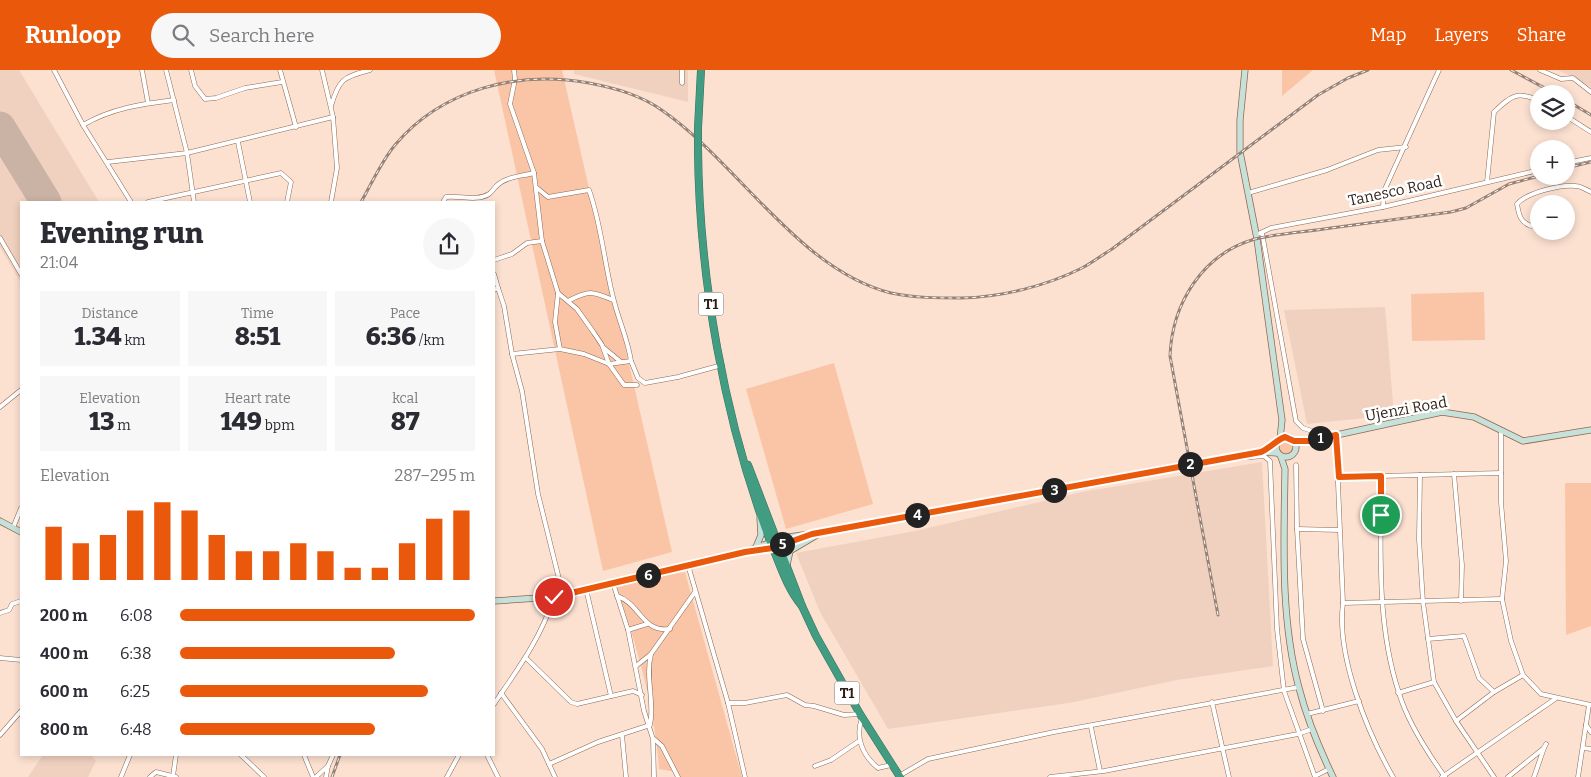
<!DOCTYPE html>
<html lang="en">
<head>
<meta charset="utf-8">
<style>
  body { margin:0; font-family:Bitter,serif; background:#f7f7f7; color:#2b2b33; height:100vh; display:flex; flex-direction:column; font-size:19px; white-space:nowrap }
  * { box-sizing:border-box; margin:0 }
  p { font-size:16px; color:#7c7c81 }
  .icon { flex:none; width:28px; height:28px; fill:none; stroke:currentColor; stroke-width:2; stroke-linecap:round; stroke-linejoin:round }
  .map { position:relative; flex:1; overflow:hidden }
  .panel { position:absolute; left:20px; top:131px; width:475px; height:555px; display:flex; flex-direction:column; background:#fff; border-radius:0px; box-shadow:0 2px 8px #0003 }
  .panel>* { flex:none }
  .buttons { position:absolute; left:1530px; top:15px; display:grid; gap:10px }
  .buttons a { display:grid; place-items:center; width:45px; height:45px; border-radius:50%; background:#fff; box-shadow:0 2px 8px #0003; font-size:25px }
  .pin { position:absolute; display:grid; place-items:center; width:42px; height:42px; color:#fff; margin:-21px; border:2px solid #fff; border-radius:50%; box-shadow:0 1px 5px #0007 }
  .km { position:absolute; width:25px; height:25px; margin:-12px; border-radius:50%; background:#222; color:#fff; font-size:14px; line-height:25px; text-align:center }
  .round { display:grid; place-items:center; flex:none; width:52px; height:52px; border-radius:26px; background:#f7f7f7 }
  .overview { display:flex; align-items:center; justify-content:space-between; height:85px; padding:0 20px }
  h1 { font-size:28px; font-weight:800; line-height:38px }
  .stats { display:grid; grid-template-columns:repeat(3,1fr); gap:8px; height:85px; padding:5px 20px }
  .stats div { display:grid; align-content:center; border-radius:0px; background:#f7f7f7; text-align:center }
  .stats b { font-size:25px; font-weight:800 }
  .stats small { font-size:14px; font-weight:400 }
  .stats p { font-size:14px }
  .chart { height:140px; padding:10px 20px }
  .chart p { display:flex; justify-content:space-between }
  .chart svg { width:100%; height:90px; margin-top:5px; stroke:#ea580c; stroke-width:6 }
  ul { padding:0 20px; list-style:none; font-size:16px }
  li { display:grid; grid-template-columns:80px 60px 1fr; align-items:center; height:38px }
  li i { height:12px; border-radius:6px; background:#ea580c }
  header { display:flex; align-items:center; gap:30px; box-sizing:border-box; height:70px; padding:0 25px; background:#ea580c; color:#fff }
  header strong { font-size:24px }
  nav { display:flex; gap:28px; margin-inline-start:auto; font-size:18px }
  .search { width:350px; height:45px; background:#f7f7f7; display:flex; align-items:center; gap:12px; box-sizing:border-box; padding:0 18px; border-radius:28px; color:#7c7c81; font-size:19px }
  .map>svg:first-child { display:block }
</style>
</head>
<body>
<header>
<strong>Runloop</strong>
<div class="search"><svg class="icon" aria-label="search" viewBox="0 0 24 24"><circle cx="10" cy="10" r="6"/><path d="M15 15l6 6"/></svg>Search here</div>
<nav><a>Map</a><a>Layers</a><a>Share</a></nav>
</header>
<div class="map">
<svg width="1591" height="707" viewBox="0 0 1591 707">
  <rect width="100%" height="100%" fill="#fce1d1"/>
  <g fill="#f0d1bf">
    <path d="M0 0H19L99 132H21V213L0 177Z"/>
    <path d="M574 0H688V32L574 4Z"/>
    <path d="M1558 0H1591V17Z"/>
    <path d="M1385 237 1394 345 1307 354 1284 240Z"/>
    <path d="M1262 392 1273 596 1177 610 1069 633 888 659 820 542 796 483 915 461 1082 422Z"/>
    <path d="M43 685H91L96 691 88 707H28Z"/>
  </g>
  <g fill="#f9c5a6">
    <path d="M494 0H562L672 482 603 501Z"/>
    <path d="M1282 0H1313L1282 26Z"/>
    <path d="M1484 222 1485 270 1412 271 1411 224Z"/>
    <path d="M834 293 873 434 786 459 746 319Z"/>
    <circle cx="1285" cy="378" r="8"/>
    <path d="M1565 413H1591V556L1566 565Z"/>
    <path d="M685 502 742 707H678L676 702 659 699C655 636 636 574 616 514Z"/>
  </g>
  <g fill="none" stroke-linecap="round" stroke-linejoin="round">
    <path stroke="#cab2a4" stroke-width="31" d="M0 57 46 132"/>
    <defs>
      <g id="street">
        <path d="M54 0 83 55 131 132"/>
        <path d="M142 0 148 33"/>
        <path d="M166 0 187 83 194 132"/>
        <path d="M191 0 195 16 205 29 216 28 245 18 282 12"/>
        <path d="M280 0 296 57"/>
        <path d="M322 0 333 47 337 98 331 132"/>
        <path d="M514 0 515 9 510 34 534 103 542 171 558 223 555 252 560 279"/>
        <path d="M1540 0 1561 9 1573 8 1591 22"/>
        <path d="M682 13V0"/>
        <path d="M331 36C339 9 343 7 370 0"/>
        <path d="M1566 46 1591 62"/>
        <path d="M83 55C112 38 142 34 174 30"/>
        <path d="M238 72 250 132"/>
        <path d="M108 92 187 83 333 47"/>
        <path d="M1566 93 1591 88"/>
        <path d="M1487 112 1494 42C1511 26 1517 20 1539 31"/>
        <path d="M537 118 548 127 589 120C602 156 604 194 614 231 619 251 628 270 631 291"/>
        <path d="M1248 123 1327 100 1378 80 1406 77"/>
        <path d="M148 132 281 103 291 112 287 132"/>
        <path d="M443 132 446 127C459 125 476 132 489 124 493 121 495 116 500 113 509 106 523 106 534 103"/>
        <path d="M1383 137 1384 121 1439 0"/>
        <path d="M1531 156C1520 152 1519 145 1517 134 1526 123 1561 114 1576 116 1581 116 1586 120 1591 122"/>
        <path d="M1262 163 1296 351 1303 358 1327 366"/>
        <path d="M1256 165 1271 158 1383 137 1539 100"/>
        <path d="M0 168 21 204"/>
        <path d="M494 190 512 184 527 173 542 171"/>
        <path d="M494 204 498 218"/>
        <path d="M494 220 498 218 504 236 512 284 522 321 538 424 563 525"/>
        <path d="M558 223 577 239 594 263 602 275 609 294 624 315H637"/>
        <path d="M568 231C589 220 592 221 613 230"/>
        <path d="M604 278 621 292"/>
        <path d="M512 284 560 279 584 284 609 294 631 291 638 308 645 313 678 307 722 295"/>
        <path d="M0 337 21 320"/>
        <path d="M1501 362V432L1506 491 1502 529 1511 571 1523 605 1541 624 1591 635"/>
        <path d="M1336 365 1343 533C1336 585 1367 662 1393 707"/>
        <path d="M1239 388 1264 386 1270 391 1277 559 1284 621 1315 707"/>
        <path d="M1296 395 1297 459 1303 569 1323 641"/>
        <path d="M1454 404 1462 495 1461 531"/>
        <path d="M1420 405 1419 469 1423 532 1434 612 1456 651 1494 707"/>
        <path d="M1339 407 1501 403"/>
        <path d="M1381 407C1381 478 1376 554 1399 623 1408 653 1427 682 1445 707"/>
        <path d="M13 458 21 438"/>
        <path d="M1297 459 1339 460"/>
        <path d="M688 495 728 633 745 707"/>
        <path d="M613 513 628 560 644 641 653 669 654 707"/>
        <path d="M586 519 611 626"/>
        <path d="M617 526C640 533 642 563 670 559"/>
        <path d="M1343 533 1502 529"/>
        <path d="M0 543 9 540 12 534 21 531"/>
        <path d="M628 560 647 554"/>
        <path d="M1428 569 1464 566 1479 608 1494 622"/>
        <path d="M0 588 21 590"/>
        <path d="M526 588 571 632 577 634 633 621 642 625"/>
        <path d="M636 596 651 584 695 522"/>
        <path d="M501 623 542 679 555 707"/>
        <path d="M1398 623 1434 612"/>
        <path d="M1212 632 1229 707"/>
        <path d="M728 633H745L787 625 805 635 814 636 844 645 860 644"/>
        <path d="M494 634C518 599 541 568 554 527"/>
        <path d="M1307 644 1359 631"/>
        <path d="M862 648C855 667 862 685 878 698L891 695"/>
        <path d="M1456 651 1494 622 1523 605"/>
        <path d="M1586 655 1591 662"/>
        <path d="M1091 657 1100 701"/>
        <path d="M0 665 21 641"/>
        <path d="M622 665 626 707"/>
        <path d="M654 669 662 676 678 707"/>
        <path d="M1583 678 1591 679"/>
        <path d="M241 685 264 707"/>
        <path d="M304 685 313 707"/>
        <path d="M487 685 498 707"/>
        <path d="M549 694 598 672 650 655C655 632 645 608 651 584"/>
        <path d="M815 696 831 690 859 671"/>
        <path d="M173 706 176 685"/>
        <path d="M899 706 928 689 1054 662 1299 617"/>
        <path d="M1315 706 1329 699"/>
        <path d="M121 707 130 685"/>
        <path d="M150 707 156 702 176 707"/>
        <path d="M316 707 328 696 333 685"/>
        <path d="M326 707 328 696"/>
        <path d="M447 707 459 685"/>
        <path d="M1050 707 1104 701 1298 664 1312 659"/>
        <path d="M1442 707 1555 629"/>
        <path d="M1508 707 1544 678 1546 674"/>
        <path d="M1534 707 1544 678"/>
        <path d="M1578 707 1589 635"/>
      </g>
      <g id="secondary">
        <path d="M1245 0 1240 50V82L1257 169 1282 350 1280 369"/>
        <circle cx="1286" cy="377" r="10"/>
        <path d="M1294 371H1309L1442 342 1474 347 1523 371 1591 360"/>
        <path d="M1281 387 1285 399C1284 471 1280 548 1299 618 1307 649 1319 678 1333 707"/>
        <path d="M0 451 21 462"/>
        <path d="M756 477 761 465 760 448"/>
        <path d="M745 482 782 468 823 462 1189 394 1261 382 1277 383"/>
        <path d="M787 495 790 481 817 465"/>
        <path d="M494 531 554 527 745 482 773 478 805 466"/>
      </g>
      <g id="highway">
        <path d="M698 58 701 0"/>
        <path d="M698 78C699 208 724 349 770 471 779 492 787 519 802 536"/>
        <path d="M748 395 802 536 816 566 860 644 900 707"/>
      </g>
    </defs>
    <use href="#street" stroke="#8f6850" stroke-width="5"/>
    <use href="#secondary" stroke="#8f6850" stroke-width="7"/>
    <use href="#highway" stroke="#3b705c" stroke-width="8"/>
    <use href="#street" stroke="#fff" stroke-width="4"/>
    <use href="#secondary" stroke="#c6e1da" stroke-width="5.5"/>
    <use href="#highway" stroke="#429c82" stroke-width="7"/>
    <defs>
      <g id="rail">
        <path d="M1511 0 1556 24"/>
        <path d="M1566 30 1591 45"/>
        <path d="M1566 98 1591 92"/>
        <path d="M361 132C372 113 381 92 395 75 442 19 518 0 589 13 615 18 641 25 663 41 738 93 799 200 891 223 915 228 937 228 962 228 1002 227 1046 216 1082 198 1092 193 1102 185 1112 179L1318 25 1348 8 1368 0"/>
        <path d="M1218 545 1170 286C1172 234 1202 184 1255 169 1279 163 1306 162 1331 158 1371 153 1411 147 1451 142L1466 138 1509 114 1539 106"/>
        <path d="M332 707 340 685"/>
      </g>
    </defs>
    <use href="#rail" stroke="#988276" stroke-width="3"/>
    <use href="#rail" stroke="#fff" stroke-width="1" stroke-dasharray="4" stroke-linecap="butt"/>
    <defs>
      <path id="highway-bridge" d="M698 58V78"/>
    </defs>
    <use href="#highway-bridge" stroke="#3b705c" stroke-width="8" stroke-linecap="butt"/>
    <use href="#highway-bridge" stroke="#429c82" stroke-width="7"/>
  </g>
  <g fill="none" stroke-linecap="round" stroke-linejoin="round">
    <defs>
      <path id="route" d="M554 527 745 482 773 478 812 464 1261 382C1270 378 1278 369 1285 367L1294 371H1309L1336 365 1339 407 1381 406V445"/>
    </defs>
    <use href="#route" stroke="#fff" stroke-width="10"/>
    <use href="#route" stroke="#ea580c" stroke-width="6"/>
  </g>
  <g text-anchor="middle" stroke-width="5" stroke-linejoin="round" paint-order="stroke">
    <g fill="#fff" stroke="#6d625b" stroke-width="1">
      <rect x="698.5" y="222.5" width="25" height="23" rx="4"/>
      <rect x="834.5" y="611.5" width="25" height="23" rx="4"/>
    </g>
    <g font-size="14" font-weight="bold" fill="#2e1e15">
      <text x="711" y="239">T1</text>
      <text x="847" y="628">T1</text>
    </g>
    <g font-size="15" fill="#2e1e15" stroke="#fff">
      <text transform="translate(1395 121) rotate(-12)" y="5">Tanesco Road</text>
      <text transform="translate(1406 339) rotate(-10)" y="5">Ujenzi Road</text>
    </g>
  </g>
</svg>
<div class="buttons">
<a><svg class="icon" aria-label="layers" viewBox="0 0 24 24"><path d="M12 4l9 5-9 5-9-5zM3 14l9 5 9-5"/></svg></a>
<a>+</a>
<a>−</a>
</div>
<div class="pin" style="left:1381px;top:445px;background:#1e9e55"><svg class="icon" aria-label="arrive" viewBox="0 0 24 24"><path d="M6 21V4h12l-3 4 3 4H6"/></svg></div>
<div class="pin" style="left:554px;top:527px;background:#d93025"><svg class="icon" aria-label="check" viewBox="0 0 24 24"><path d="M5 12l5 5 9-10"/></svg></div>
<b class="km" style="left:1320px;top:368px">1</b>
<b class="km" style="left:1190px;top:394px">2</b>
<b class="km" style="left:1054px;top:420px">3</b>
<b class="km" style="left:917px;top:445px">4</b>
<b class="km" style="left:782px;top:474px">5</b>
<b class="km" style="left:648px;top:505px">6</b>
<section class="panel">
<div class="overview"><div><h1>Evening run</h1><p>21:04</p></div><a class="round"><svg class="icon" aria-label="share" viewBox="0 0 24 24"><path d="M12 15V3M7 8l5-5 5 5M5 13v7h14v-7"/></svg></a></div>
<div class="stats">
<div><p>Distance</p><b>1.34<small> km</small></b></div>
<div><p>Time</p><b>8:51</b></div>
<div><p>Pace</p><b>6:36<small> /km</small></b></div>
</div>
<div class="stats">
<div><p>Elevation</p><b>13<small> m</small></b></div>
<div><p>Heart rate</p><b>149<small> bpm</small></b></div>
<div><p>kcal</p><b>87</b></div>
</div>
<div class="chart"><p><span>Elevation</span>287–295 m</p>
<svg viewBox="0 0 160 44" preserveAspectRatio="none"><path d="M5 44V18M15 44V26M25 44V22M35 44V10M45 44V6M55 44V10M65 44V22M75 44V30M85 44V30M95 44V26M105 44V30M115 44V38M125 44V38M135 44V26M145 44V14M155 44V10"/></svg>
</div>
<ul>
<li><b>200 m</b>6:08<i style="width:100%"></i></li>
<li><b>400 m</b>6:38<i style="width:73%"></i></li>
<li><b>600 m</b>6:25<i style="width:84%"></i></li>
<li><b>800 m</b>6:48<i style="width:66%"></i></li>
</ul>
</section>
</div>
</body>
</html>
